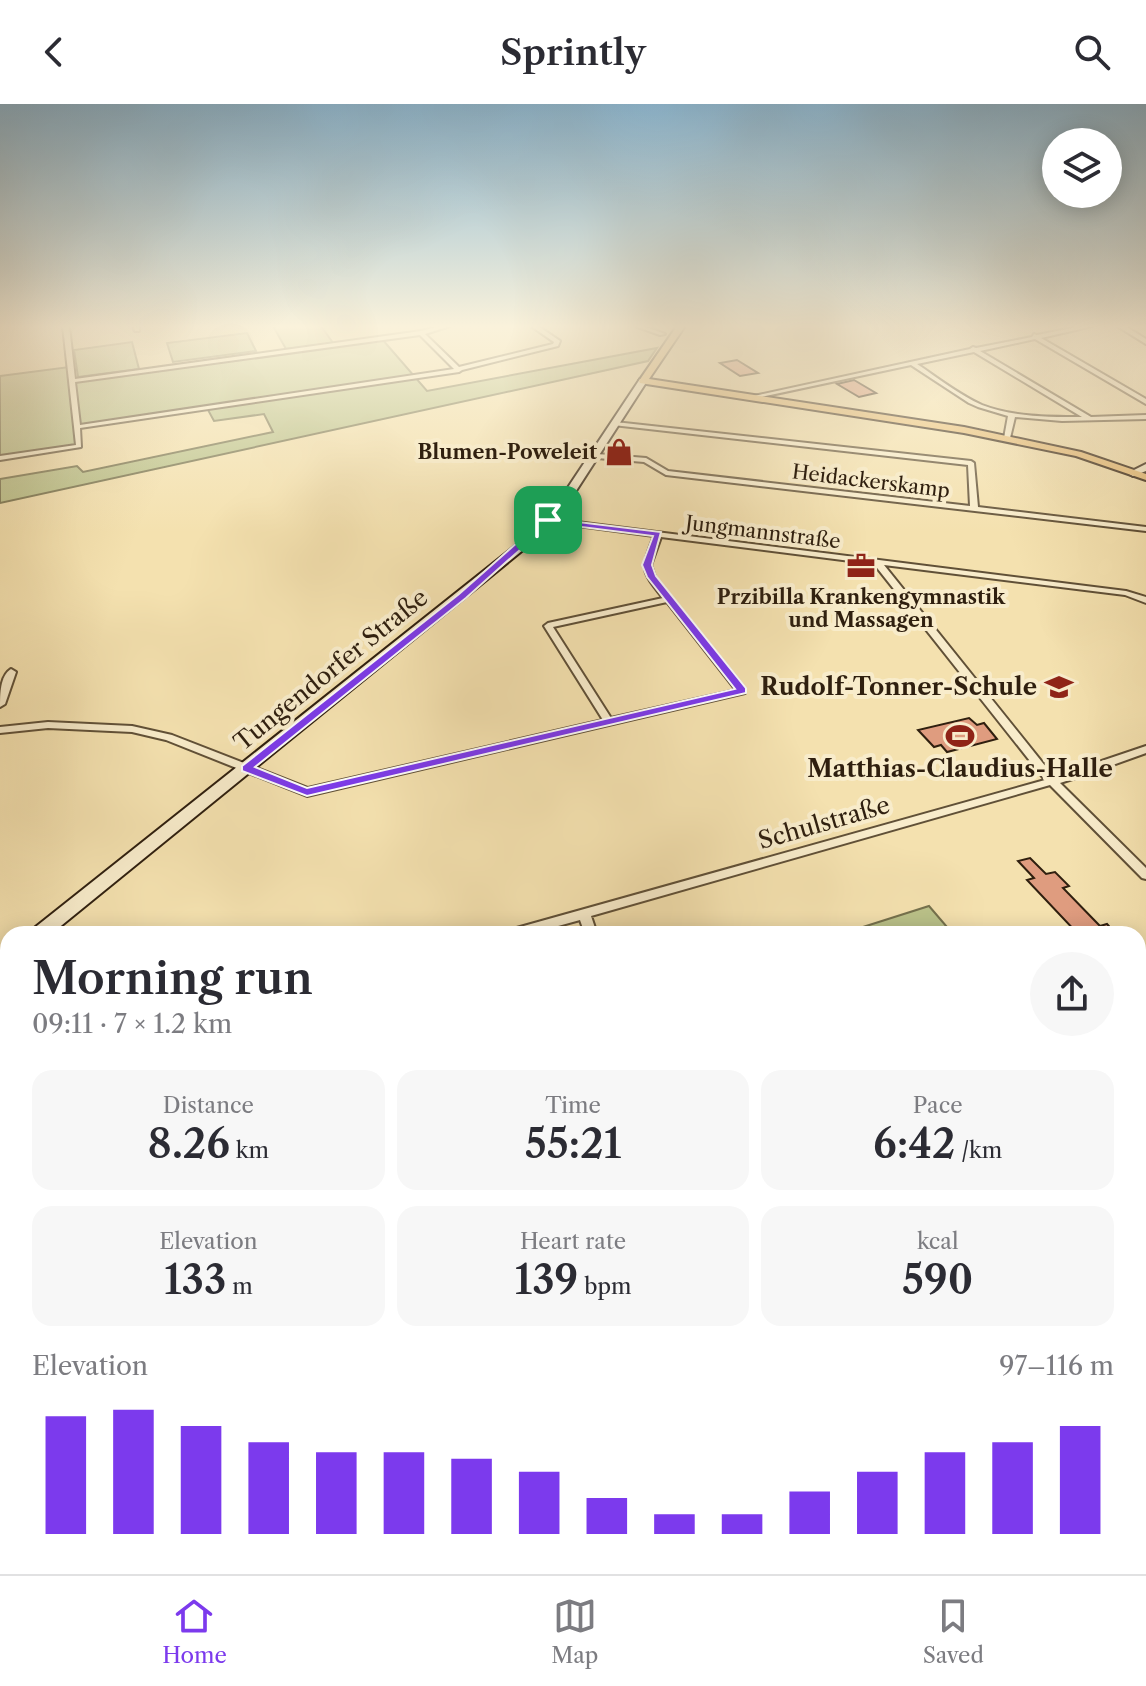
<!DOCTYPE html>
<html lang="en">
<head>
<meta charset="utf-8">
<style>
  body { margin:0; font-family:"Libre Caslon Text",serif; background:#f7f7f7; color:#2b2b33; height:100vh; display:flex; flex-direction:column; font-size:30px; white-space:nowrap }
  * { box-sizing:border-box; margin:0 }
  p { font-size:26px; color:#7c7c81 }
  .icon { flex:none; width:44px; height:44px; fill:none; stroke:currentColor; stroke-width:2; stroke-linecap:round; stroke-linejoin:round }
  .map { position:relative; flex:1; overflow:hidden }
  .details { position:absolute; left:0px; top:822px; width:1146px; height:648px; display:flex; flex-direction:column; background:#fff; border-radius:24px 24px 0 0; box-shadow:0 4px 20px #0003 }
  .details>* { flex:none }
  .controls { position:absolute; left:1042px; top:24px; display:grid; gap:16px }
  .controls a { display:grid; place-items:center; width:80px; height:80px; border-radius:50%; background:#fff; box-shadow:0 4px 20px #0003; font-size:40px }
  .pin { position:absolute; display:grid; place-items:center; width:68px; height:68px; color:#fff; margin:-34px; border-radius:16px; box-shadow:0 4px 12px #0006 }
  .round { display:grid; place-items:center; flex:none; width:84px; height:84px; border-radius:42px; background:#f7f7f7 }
  .overview { display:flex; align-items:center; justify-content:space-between; height:136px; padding:0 32px }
  h1 { font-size:44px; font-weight:600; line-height:60px }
  .stats { display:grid; grid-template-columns:repeat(3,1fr); gap:12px; height:136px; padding:8px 32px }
  .stats div { display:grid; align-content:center; border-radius:20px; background:#f7f7f7; text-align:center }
  .stats b { font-size:40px; font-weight:600 }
  .stats small { font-size:22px; font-weight:400 }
  .stats p { font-size:22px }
  .chart { height:224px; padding:16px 32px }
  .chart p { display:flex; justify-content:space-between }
  .chart svg { width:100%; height:144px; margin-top:8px; stroke:#7c3aed; stroke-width:6 }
  header { display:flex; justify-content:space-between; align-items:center; height:104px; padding:0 32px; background:#fff; font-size:36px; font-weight:600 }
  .dock { display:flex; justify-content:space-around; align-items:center; height:112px; border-top:2px solid #e1e1e2; background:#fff; font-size:22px; color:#7c7c81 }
  .dock a { display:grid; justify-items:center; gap:4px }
  .dock .current { color:#7c3aed }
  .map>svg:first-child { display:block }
</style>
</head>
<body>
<header><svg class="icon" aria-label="back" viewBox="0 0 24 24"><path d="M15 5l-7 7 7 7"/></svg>Sprintly<svg class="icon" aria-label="search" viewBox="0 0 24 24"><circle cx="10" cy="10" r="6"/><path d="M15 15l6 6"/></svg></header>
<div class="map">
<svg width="1146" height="1470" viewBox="0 0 1146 1470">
  <rect width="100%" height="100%" fill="#f4e1af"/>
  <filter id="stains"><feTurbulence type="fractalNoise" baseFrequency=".0025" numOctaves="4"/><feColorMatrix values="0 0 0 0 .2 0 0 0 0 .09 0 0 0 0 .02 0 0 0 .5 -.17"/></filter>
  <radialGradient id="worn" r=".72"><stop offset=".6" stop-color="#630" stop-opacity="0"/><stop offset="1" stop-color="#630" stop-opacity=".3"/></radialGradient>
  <g fill="#bbc38b" stroke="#75714d" stroke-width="2">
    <path d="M273 222H321L333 239 286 245Z"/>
    <path d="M247 229 256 247 173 258 167 239Z"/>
    <path d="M382 235 427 287 657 244 648 257 0 399V375L77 362 83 368 273 328 264 310 214 317 207 304 78 323 79 342 0 354V272L69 263 72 276Z"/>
    <path d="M132 238 139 265 78 273 74 246Z"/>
    <path d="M929 802 953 830H841Z"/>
  </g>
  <g fill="#df9c7f" stroke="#2f1f0f" stroke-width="2">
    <path d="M737 256 758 269 740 272 720 259Z"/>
    <path d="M854 276 876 289 859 293 837 280Z"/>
    <path d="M969 614 977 621 984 619 997 635 947 648 941 641 934 643 918 626Z"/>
    <path d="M1030 754 1046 770 1055 768 1069 782 1063 784 1100 822 1107 820 1116 830H1078L1027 776 1034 774 1018 757Z"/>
  </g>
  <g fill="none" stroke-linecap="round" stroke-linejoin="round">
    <defs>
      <g id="minor">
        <path d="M63 222H69L75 275 421 227 441 222H450L425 230 459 263 553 240 554 238 531 222H538L560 237 558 242 462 266 459 268 80 324 81 343 0 356V352L76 341ZM420 231 454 265 80 321 75 278Z"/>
        <path d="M133 222H139V227H135Z"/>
        <path d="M635 222H643L665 230 660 231Z"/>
        <path d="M1082 222H1093L1041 234 1146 295V300L1035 235 980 247 1091 313 1146 311V315L1062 317 1015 313 1010 334 1007 336 1004 334 1008 312 978 303 969 299 911 261 752 295 749 293 970 245 973 243 976 244 1032 233 1034 230 1037 231ZM974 248 1082 313C1049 313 1013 313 982 301 959 291 938 274 917 260Z"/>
        <path d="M615 318 971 357 974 359 978 403 1146 423V427L666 371 644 358 597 354 594 352 597 350 646 354 668 367 970 402 968 361 613 321V319Z"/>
        <path d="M545 414 1126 487 1146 493V499L1125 491 884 461 1054 673 1146 642V649L1085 671 1060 679 1146 764V775L1142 774 1050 681 591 812 597 830H585L580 816 529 830H507L509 827 513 825 1045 676 874 460 661 433 651 461 655 473 745 585V589L307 692 166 636 132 628 48 624 0 629V623L48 618 132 622 172 631 308 684 603 616 544 522 548 519 663 494C640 465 641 466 654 432L548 418 544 416ZM667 498 736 586 611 614 553 523Z"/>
        <path d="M11 565 16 568 5 600 0 603C0 590 0 572 11 565Z"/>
        <path d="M1146 965V977L1138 980V968Z"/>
        <path d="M8 967V979L0 981V969Z"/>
        <path d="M1144 1098 1146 1099V1116L1141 1114 1138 1109 1139 1100Z"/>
        <path d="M1146 1268V1285L1138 1288V1271Z"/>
        <path d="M66 1462H86L85 1470H65Z"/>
        <path d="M795 1462H815L818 1470H798Z"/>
      </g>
      <path id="tertiary" d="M1117 222H1125L1146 235V240Z"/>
      <g id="secondary">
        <path d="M640 275 647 277 563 407 523 446 51 830H30L33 825 515 442 555 403Z"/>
        <path d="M1146 360V367L1133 372 1128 369Z"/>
        <path d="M8 847V864L0 867V850Z"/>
      </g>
      <path id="primary" d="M677 222H685L649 275 964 323 1081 348 1146 370V376L1076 352 964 329 640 279 639 277Z"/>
    </defs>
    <use href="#minor" stroke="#605037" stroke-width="4"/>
    <use href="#tertiary" stroke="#605037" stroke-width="4"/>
    <use href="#secondary" stroke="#2f1f0f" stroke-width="4"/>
    <use href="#primary" stroke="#2f1f0f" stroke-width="4"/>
    <use href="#minor" fill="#f8eccb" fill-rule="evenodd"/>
    <use href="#tertiary" fill="#f8eccb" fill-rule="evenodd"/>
    <use href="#secondary" fill="#f8eccb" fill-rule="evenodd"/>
    <use href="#primary" fill="#eac078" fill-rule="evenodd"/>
  </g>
  <linearGradient id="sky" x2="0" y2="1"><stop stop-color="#8ab7d3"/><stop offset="0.52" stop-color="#faf2db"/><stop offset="1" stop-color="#faf2db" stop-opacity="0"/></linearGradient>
  <rect width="1146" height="428" fill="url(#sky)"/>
  <path fill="#7c3aed" stroke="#fff" stroke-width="2" fill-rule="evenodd" d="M545 414 661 428 652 461 656 472 746 584V589L307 692 242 667V662L459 490ZM550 419 653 432 642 461 647 473 735 585 307 684 255 663 466 494Z"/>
  <defs>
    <symbol id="shop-bare" viewBox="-9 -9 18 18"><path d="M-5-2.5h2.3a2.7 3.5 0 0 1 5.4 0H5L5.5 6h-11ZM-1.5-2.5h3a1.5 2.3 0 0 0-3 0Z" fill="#8f2418" stroke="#f8eccb" stroke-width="2.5" paint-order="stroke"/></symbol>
    <symbol id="office-bare" viewBox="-9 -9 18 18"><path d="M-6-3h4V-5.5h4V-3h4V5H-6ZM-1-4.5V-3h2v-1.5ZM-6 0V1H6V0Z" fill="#8f2418" stroke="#f8eccb" stroke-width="2.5" paint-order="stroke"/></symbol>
    <symbol id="school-bare" viewBox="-9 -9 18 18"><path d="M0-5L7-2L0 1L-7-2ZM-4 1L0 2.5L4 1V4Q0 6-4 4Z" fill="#8f2418" stroke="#f8eccb" stroke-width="2.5" paint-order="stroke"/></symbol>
    <symbol id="stadium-bare" viewBox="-9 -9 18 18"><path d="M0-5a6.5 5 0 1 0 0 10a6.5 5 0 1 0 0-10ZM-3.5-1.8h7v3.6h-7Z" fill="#8f2418" stroke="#f8eccb" stroke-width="2.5" paint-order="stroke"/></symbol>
  </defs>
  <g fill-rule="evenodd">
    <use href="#shop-bare" x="599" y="328" width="40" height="40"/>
    <use href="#office-bare" x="841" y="442" width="40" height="40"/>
    <use href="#school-bare" x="1039" y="563" width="40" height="40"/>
    <use href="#stadium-bare" x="940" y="612" width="40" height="40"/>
  </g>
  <g text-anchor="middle" stroke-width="8" stroke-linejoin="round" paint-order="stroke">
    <g font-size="20" font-weight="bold" fill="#2f1f0f" stroke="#f8eccb" text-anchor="end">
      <text x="597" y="355">Blumen-Poweleit</text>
      <text x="861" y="500" text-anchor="middle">Przibilla Krankengymnastik<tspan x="861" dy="23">und Massagen</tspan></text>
    </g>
    <g font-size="20" fill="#2f1f0f" stroke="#f8eccb">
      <text transform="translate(871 377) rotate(7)" y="7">Heidackerskamp</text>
      <text transform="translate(763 428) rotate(7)" y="7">Jungmannstraße</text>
    </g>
    <g font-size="24" fill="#2f1f0f" stroke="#f8eccb">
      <text transform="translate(331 566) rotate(-39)" y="8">Tungendorfer Straße</text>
      <text transform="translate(824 719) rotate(-16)" y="8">Schulstraße</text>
    </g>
    <g font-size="24" font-weight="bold" fill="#2f1f0f" stroke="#f8eccb" text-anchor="end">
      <text x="1037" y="591">Rudolf-Tonner-Schule</text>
      <text x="960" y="673" text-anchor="middle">Matthias-Claudius-Halle</text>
    </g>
  </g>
  <rect width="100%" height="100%" filter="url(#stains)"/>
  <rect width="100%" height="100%" fill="url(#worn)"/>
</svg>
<div class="controls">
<a><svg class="icon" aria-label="layers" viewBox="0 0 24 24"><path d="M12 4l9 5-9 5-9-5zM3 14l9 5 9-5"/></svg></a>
</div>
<div class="pin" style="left:548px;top:416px;background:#1e9e55"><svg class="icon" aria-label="arrive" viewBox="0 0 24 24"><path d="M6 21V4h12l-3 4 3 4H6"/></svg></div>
<section class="details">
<div class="overview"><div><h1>Morning run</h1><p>09:11 · 7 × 1.2 km</p></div><a class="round"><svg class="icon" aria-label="share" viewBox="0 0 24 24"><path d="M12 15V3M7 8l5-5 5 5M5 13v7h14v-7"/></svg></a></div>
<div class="stats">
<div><p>Distance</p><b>8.26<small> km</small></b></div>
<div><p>Time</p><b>55:21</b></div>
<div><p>Pace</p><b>6:42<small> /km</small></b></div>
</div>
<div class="stats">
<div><p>Elevation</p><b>133<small> m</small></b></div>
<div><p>Heart rate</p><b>139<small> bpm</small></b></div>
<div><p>kcal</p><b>590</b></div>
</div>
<div class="chart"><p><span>Elevation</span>97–116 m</p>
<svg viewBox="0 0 160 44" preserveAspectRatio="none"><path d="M5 44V8M15 44V6M25 44V11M35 44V16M45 44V19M55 44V19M65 44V21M75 44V25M85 44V33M95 44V38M105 44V38M115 44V31M125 44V25M135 44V19M145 44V16M155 44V11"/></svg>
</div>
</section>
</div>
<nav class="dock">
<a class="current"><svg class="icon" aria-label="home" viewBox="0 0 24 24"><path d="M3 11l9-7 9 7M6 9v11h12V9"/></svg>Home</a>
<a><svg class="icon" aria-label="map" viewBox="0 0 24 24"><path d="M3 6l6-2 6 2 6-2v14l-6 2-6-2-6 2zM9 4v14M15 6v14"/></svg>Map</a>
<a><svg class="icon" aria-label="saved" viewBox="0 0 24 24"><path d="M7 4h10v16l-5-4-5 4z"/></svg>Saved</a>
</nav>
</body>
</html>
